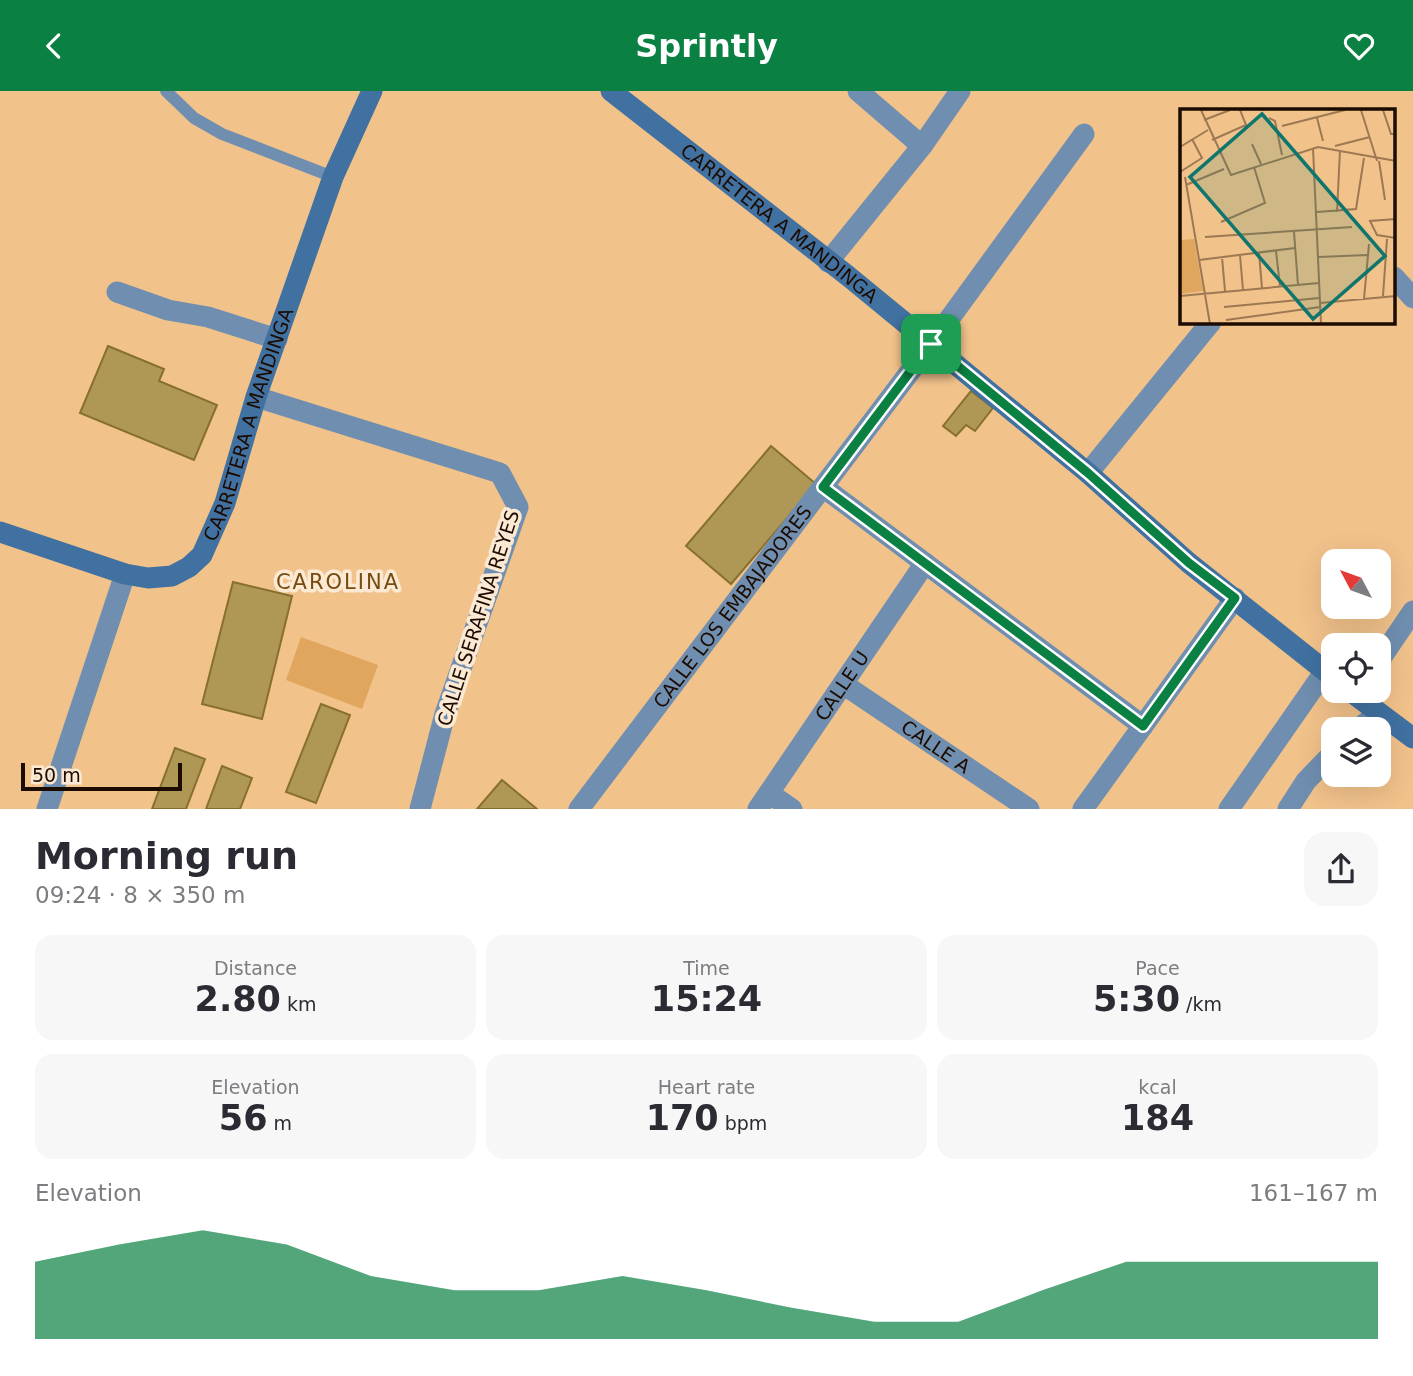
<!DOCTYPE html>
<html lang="en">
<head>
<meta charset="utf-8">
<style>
  body { margin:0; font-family:"DejaVu Sans",sans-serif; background:#f7f7f7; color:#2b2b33; height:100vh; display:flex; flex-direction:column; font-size:26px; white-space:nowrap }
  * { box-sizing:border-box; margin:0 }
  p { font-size:23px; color:#7c7c81 }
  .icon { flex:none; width:38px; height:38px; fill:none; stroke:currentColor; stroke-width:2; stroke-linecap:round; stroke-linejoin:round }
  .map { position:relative; height:718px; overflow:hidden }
  .side { display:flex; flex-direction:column; background:#fff; flex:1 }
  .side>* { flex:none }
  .needle { width:46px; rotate:311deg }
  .controls { position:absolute; left:1321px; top:458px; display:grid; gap:14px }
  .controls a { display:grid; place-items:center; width:70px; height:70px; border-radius:14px; background:#fff; box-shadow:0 7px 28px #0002; font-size:35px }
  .scale { position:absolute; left:21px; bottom:18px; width:161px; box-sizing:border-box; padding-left:7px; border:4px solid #1c0b00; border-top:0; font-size:19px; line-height:24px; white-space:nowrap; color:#1c0b00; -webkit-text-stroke:5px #fce9d3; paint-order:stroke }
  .pin { position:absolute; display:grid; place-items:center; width:60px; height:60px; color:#fff; margin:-30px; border-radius:14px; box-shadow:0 4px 10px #0006 }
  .round { display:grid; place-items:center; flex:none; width:74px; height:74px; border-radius:21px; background:#f7f7f7 }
  .head { display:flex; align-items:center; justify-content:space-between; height:119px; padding:0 35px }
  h1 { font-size:38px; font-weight:600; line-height:52px }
  .figures { display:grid; grid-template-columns:repeat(3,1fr); gap:10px; height:119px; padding:7px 35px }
  .figures div { display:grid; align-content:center; border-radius:18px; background:#f7f7f7; text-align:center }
  .figures b { font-size:35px; font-weight:600 }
  .figures small { font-size:19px; font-weight:400 }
  .figures p { font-size:19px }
  .chart { height:196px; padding:14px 35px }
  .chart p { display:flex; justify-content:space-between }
  .chart svg { width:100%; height:126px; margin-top:7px; fill:#0b8043; opacity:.7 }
  header { display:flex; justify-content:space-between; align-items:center; height:91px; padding:0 35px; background:#0b8043; color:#fff; font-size:32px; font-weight:600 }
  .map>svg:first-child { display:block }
</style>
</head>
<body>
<header><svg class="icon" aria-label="back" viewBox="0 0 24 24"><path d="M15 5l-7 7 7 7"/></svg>Sprintly<svg class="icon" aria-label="heart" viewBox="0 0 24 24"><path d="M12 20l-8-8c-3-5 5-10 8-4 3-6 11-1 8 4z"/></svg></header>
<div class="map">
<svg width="1413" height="718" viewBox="0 0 1413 718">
  <rect width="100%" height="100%" fill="#f2c28b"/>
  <path fill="#e1a65d" d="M301 546 378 574 362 618 286 589Z"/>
  <g fill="#af9756" stroke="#87702e" stroke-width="2">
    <path d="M108 255 164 278 159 290 217 314 194 369 80 322Z"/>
    <path d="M971 300 993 317 975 340 966 334 956 345 943 335Z"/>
    <path d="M771 355 816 393 731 493 686 455Z"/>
    <path d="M233 491 292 505 262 628 202 613Z"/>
    <path d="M321 613 350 624 316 712 286 701Z"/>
    <path d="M175 657 205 668 186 718H152Z"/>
    <path d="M222 675 252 687 240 718H206Z"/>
    <path d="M502 689 537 718H477Z"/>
  </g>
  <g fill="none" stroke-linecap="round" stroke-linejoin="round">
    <path stroke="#708fb0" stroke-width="12" d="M166 0 194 27 222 43 333 86"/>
    <g stroke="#708fb0" stroke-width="21">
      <path d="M858 0 922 55"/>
      <path d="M828 171 922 55 960 0"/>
      <path d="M1394 186 1413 207"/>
      <path d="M117 201 168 219 208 226 277 248"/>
      <path d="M256 306 500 382 518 416 445 623 420 718"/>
      <path d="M1088 382 1211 231"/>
      <path d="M823 396 1143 635"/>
      <path d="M1379 570 1413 520"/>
      <path id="s1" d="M843 593 1029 718"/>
      <path d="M1357 639 1378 622"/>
      <path d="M769 702 792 718"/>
      <path d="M47 718 125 483"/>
      <path id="s2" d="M579 718 931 253 1084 43"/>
      <path id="s3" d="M758 718 925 472"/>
      <path d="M1083 718 1235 507"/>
      <path d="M1229 718 1325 580"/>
      <path d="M1288 718 1306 690 1334 661"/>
    </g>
    <g stroke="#4171a1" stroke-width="21">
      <path id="s4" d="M611 0 848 185 1088 382 1189 472 1334 587"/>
      <path id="s5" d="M0 441 125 483 148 487 172 485 189 476 202 464 225 412 256 306 333 86 372 0"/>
      <path d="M1350 600 1413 647"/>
    </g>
  </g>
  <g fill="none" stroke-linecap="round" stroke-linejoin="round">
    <defs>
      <path id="route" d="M931 253 1088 382 1189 472 1235 507 1143 635 823 396Z"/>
    </defs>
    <use href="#route" stroke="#fff" stroke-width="14"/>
    <use href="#route" stroke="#0b8043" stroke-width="9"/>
  </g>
  <g text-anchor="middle" stroke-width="7" stroke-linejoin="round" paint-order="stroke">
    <g font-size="19" fill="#1c0b00" stroke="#fce9d3">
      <text dy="7" stroke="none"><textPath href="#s4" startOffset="214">CARRETERA A MANDINGA</textPath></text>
      <text dy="7" stroke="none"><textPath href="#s5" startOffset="355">CARRETERA A MANDINGA</textPath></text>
      <text dy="7" stroke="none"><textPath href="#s2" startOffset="254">CALLE LOS EMBAJADORES</textPath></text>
      <text transform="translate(478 527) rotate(-72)" y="7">CALLE SERAFINA REYES</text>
      <text dy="7" stroke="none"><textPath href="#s3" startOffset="149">CALLE U</textPath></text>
      <text dy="7" stroke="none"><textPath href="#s1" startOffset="112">CALLE A</textPath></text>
    </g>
    <g font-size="21" letter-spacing="2" fill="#754b10" stroke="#fce9d3">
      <text x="338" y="498">CAROLINA</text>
    </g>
  </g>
  <g transform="translate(1180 18)">
    <rect width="215" height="215" fill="#f2c28b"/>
    <path d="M14 130 23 182 0 185V131Z" fill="#e1a65d"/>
    <path fill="none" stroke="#9c7953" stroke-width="2" d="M21 1 51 66 138 38 216 52M181 1 197 52M203 1 211 25H216M89 9 95 12 102 46M137 9 143 32M24 11 50 1M102 17 165 1M32 31 66 16 60 1M72 35 81 55M155 37 190 28M0 38 28 21M133 39 141 215M199 52 205 91M0 63 22 49 12 30M5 68 30 215M6 76 44 60M137 103 176 100 184 49M157 103 160 41M216 110 190 112 197 126 216 129M41 113 85 94 74 58M114 123 118 176M25 128 172 118M96 142 100 177M79 144 82 179M60 146 63 181M42 148 45 182M139 148 187 146M19 151 115 139M0 187 139 174M203 187 207 130M184 190 189 135M140 194 216 187M44 198 139 189M46 211 140 198"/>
    <path fill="#0f766e" fill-opacity="0.15" stroke="#0f766e" stroke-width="3.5" d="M82 5 205 147 133 210 10 68Z"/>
    <rect width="215" height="215" fill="none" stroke="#1c0b00" stroke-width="3.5"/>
  </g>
</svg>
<div class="controls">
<a><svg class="needle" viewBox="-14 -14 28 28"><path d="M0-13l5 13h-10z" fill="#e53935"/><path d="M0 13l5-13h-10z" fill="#7c7c81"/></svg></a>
<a><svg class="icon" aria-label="locate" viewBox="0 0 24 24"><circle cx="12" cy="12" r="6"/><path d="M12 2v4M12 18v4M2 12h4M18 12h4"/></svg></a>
<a><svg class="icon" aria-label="layers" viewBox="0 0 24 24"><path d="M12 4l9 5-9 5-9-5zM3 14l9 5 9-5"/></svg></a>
</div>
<div class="scale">50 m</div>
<div class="pin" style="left:931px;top:253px;background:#1e9e55"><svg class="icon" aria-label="arrive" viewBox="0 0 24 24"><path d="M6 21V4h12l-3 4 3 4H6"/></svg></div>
</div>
<section class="side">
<div class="head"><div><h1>Morning run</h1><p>09:24 · 8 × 350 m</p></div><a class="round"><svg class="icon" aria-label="share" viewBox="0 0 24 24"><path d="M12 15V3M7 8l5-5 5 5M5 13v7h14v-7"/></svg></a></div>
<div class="figures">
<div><p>Distance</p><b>2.80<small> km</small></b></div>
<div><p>Time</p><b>15:24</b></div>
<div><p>Pace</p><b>5:30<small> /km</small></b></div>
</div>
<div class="figures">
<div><p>Elevation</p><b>56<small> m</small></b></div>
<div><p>Heart rate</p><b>170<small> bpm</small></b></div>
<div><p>kcal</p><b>184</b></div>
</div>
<div class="chart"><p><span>Elevation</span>161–167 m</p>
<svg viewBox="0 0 160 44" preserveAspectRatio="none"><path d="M0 44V17L10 11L20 6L30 11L40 22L50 27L60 27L70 22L80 27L90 33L100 38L110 38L120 27L130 17L140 17L150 17L160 17V44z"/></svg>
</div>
</section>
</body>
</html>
